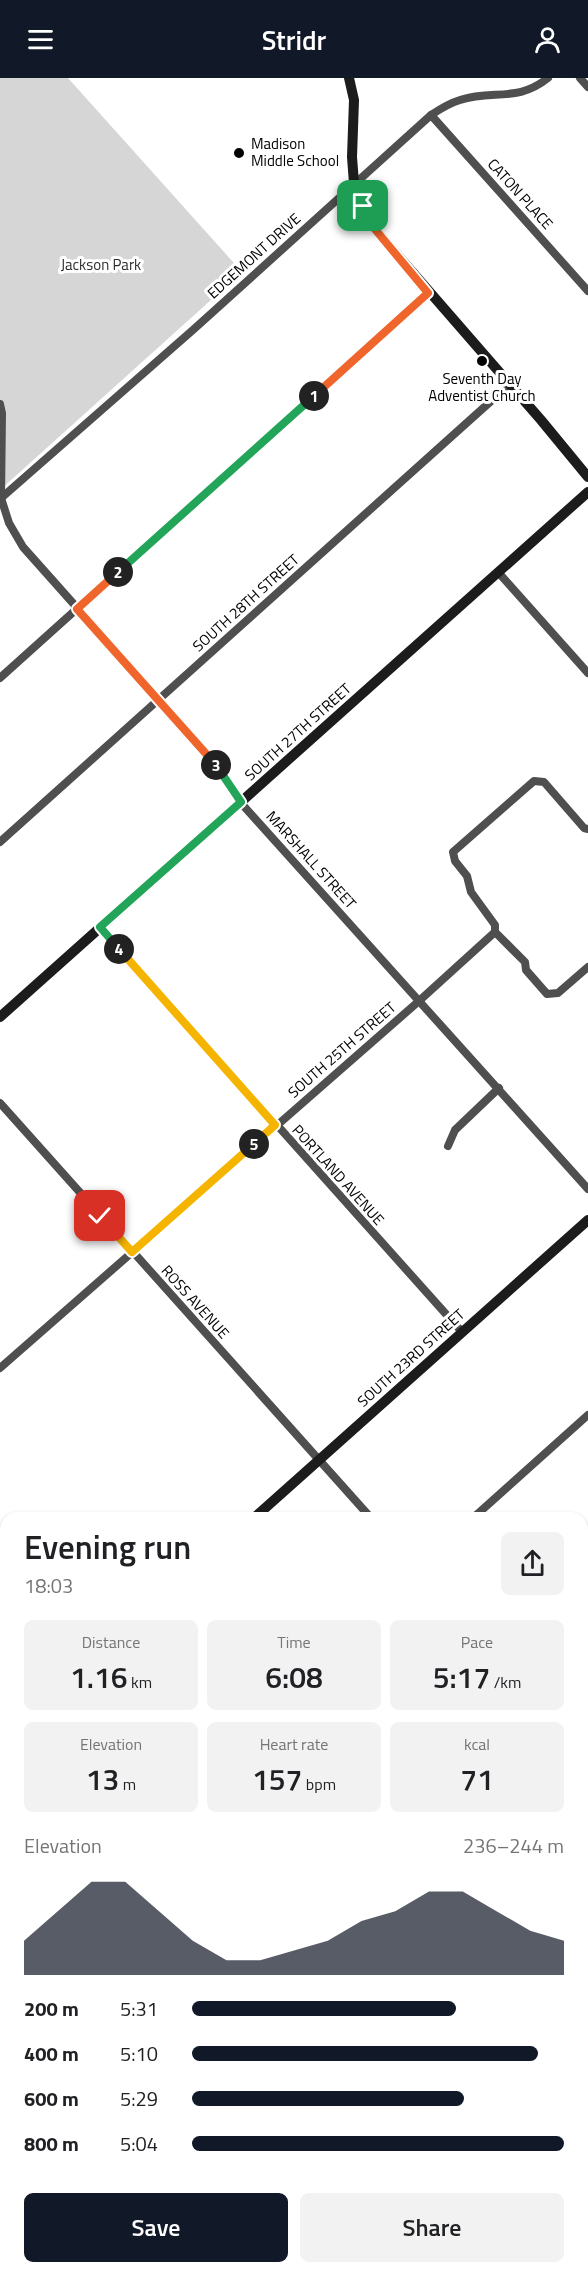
<!DOCTYPE html>
<html lang="en">
<head>
<meta charset="utf-8">
<style>
  body { margin:0; font-family:"Titillium Web",sans-serif; background:#f2f2f2; color:#202124; height:100vh; display:flex; flex-direction:column; font-size:22px; white-space:nowrap }
  * { box-sizing:border-box; margin:0 }
  p { font-size:20px; color:#757577 }
  .icon { flex:none; width:33px; height:33px; fill:none; stroke:currentColor; stroke-width:2; stroke-linecap:round; stroke-linejoin:round }
  .map { position:relative; flex:1; overflow:hidden }
  .drawer { position:absolute; left:0px; top:1434px; width:588px; height:762px; display:flex; flex-direction:column; background:#fff; border-radius:18px 18px 0 0; box-shadow:0 2px 4px #0004 }
  .drawer>* { flex:none }
  .pin { position:absolute; display:grid; place-items:center; width:51px; height:51px; color:#fff; margin:-26px; border-radius:12px; box-shadow:0 3px 9px #0006 }
  .km { position:absolute; width:30px; height:30px; margin:-15px; border-radius:50%; background:#222; color:#fff; font-size:16px; line-height:30px; text-align:center }
  .round { display:grid; place-items:center; flex:none; width:63px; height:63px; border-radius:9px; background:#f2f2f2 }
  .headline { display:flex; align-items:center; justify-content:space-between; height:102px; padding:0 24px }
  h1 { font-size:33px; font-weight:600; line-height:45px }
  .metrics { display:grid; grid-template-columns:repeat(3,1fr); gap:9px; height:102px; padding:6px 24px }
  .metrics div { display:grid; align-content:center; border-radius:9px; background:#f2f2f2; text-align:center }
  .metrics b { font-size:30px; font-weight:600 }
  .metrics small { font-size:16px; font-weight:400 }
  .metrics p { font-size:16px }
  .chart { height:168px; padding:12px 24px }
  .chart p { display:flex; justify-content:space-between }
  .chart svg { width:100%; height:108px; margin-top:6px; fill:#111827; opacity:.7 }
  .primary-button { display:flex; gap:12px; margin-top:auto; padding:12px 24px }
  .primary-button a { flex:1; height:69px; border-radius:9px; background:#111827; color:#fff; font-size:24px; font-weight:600; line-height:69px; text-align:center }
  .primary-button a+a { background:#f2f2f2; color:#202124 }
  ul { padding:0 24px; list-style:none; font-size:20px }
  li { display:grid; grid-template-columns:96px 72px 1fr; align-items:center; height:45px }
  li i { height:15px; border-radius:8px; background:#111827 }
  header { display:flex; justify-content:space-between; align-items:center; height:78px; padding:0 24px; background:#111827; color:#fff; font-size:27px; font-weight:600 }
  .map>svg:first-child { display:block }
</style>
</head>
<body>
<header><svg class="icon" aria-label="menu" viewBox="0 0 24 24"><path d="M4 6h16M4 12h16M4 18h16"/></svg>Stridr<svg class="icon" aria-label="person" viewBox="0 0 24 24"><circle cx="12" cy="8" r="4"/><path d="M4 21q1-7 8-7t8 7"/></svg></header>
<div class="map">
<svg width="588" height="2196" viewBox="0 0 588 2196">
  <rect width="100%" height="100%" fill="#fff"/>
  <path fill="#d6d6d6" d="M0 0H68L242 194 0 412Z"/>
  <g fill="none" stroke-linecap="round" stroke-linejoin="round">
    <g stroke="#4f4f4f" stroke-width="8">
      <path d="M580 0 588 9"/>
      <path d="M431 37 588 213"/>
      <path d="M0 326 2 335 1 420 9 445 23 469 217 687 241 725 588 1111"/>
      <path d="M0 421 194 251 431 37C440 31 450 25 460 22 493 11 517 25 548 0"/>
      <path d="M498 494 588 595"/>
      <path d="M0 600 428 215"/>
      <path d="M0 764 510 306"/>
      <path d="M100 849 462 1254"/>
      <path d="M495 854 525 884 526 892 547 916 558 915 588 889"/>
      <path d="M0 1025 371 1440"/>
      <path d="M448 1068 455 1052 499 1010"/>
      <path d="M0 1290 419 923 495 854V847L471 814 467 798 455 783 453 774 534 703 544 704 584 750 588 751"/>
      <path d="M473 1440 588 1337"/>
      <path d="M582 1529 588 1524"/>
      <path d="M0 1628 6 1635"/>
      <path d="M582 1675 588 1682"/>
      <path d="M582 1706 588 1701"/>
      <path d="M0 1865 6 1859"/>
      <path d="M0 1992 6 1987"/>
      <path d="M582 2074 588 2080"/>
      <path d="M0 2173 6 2168"/>
      <path d="M498 2190 503 2196"/>
    </g>
    <g stroke="#1c1c1c" stroke-width="10">
      <path d="M349 0 354 22 352 79 354 105 374 150 541 342 588 399"/>
      <path d="M0 939 588 414"/>
      <path d="M254 1440 588 1142"/>
      <path d="M0 1872 6 1879"/>
      <path d="M582 1888 588 1883"/>
      <path d="M272 2190 277 2196"/>
      <path d="M292 2190 298 2196"/>
      <path d="M235 2196 241 2190"/>
    </g>
  </g>
  <g fill="none" stroke-linecap="round" stroke-linejoin="round">
    <defs>
      <path id="split-1" d="M314 318 428 215 374 150 363 128"/>
      <path id="split-2" d="M118 494 314 318"/>
      <path id="split-3" d="M118 494 77 531 216 687"/>
      <path id="split-4" d="M119 871 100 849 241 724 216 687"/>
      <path id="split-5" d="M119 871 275 1047 254 1066"/>
      <path id="split-6" d="M100 1138 132 1174 254 1066"/>
    </defs>
    <use href="#split-1" stroke="#fff" stroke-width="12"/>
    <use href="#split-2" stroke="#fff" stroke-width="12"/>
    <use href="#split-3" stroke="#fff" stroke-width="12"/>
    <use href="#split-4" stroke="#fff" stroke-width="12"/>
    <use href="#split-5" stroke="#fff" stroke-width="12"/>
    <use href="#split-6" stroke="#fff" stroke-width="12"/>
    <use href="#split-1" stroke="#f0652b" stroke-width="8"/>
    <use href="#split-2" stroke="#22a559" stroke-width="8"/>
    <use href="#split-3" stroke="#f0652b" stroke-width="8"/>
    <use href="#split-4" stroke="#22a559" stroke-width="8"/>
    <use href="#split-5" stroke="#f5b400" stroke-width="8"/>
    <use href="#split-6" stroke="#f5b400" stroke-width="8"/>
  </g>
  <g fill="#000" stroke="#fff" stroke-width="2">
    <circle cx="239" cy="75" r="6"/>
    <circle cx="482" cy="283" r="6"/>
  </g>
  <g text-anchor="middle" stroke-width="6" stroke-linejoin="round" paint-order="stroke">
    <g font-size="15" fill="#000" stroke="#fff" text-anchor="start">
      <text x="251" y="71">Madison<tspan x="251" dy="17">Middle School</tspan></text>
      <text x="482" y="306" text-anchor="middle">Seventh Day<tspan x="482" dy="17">Adventist Church</tspan></text>
    </g>
    <g font-size="15" fill="#000" stroke="#fff">
      <text transform="translate(520 116) rotate(48)" y="5">CATON PLACE</text>
      <text transform="translate(254 178) rotate(-42)" y="5">EDGEMONT DRIVE</text>
      <text transform="translate(246 525) rotate(-42)" y="5">SOUTH 28TH STREET</text>
      <text transform="translate(298 654) rotate(-42)" y="5">SOUTH 27TH STREET</text>
      <text transform="translate(311 782) rotate(48)" y="5">MARSHALL STREET</text>
      <text transform="translate(342 972) rotate(-41)" y="5">SOUTH 25TH STREET</text>
      <text transform="translate(338 1097) rotate(48)" y="5">PORTLAND AVENUE</text>
      <text transform="translate(195 1224) rotate(48)" y="5">ROSS AVENUE</text>
      <text transform="translate(411 1280) rotate(-42)" y="5">SOUTH 23RD STREET</text>
    </g>
    <g font-size="15" fill="#2d2d2d" stroke="#fff">
      <text x="101" y="192">Jackson Park</text>
    </g>
  </g>
</svg>
<div class="pin" style="left:363px;top:128px;background:#1e9e55"><svg class="icon" aria-label="arrive" viewBox="0 0 24 24"><path d="M6 21V4h12l-3 4 3 4H6"/></svg></div>
<div class="pin" style="left:100px;top:1138px;background:#d93025"><svg class="icon" aria-label="check" viewBox="0 0 24 24"><path d="M5 12l5 5 9-10"/></svg></div>
<b class="km" style="left:314px;top:318px">1</b>
<b class="km" style="left:118px;top:494px">2</b>
<b class="km" style="left:216px;top:687px">3</b>
<b class="km" style="left:119px;top:871px">4</b>
<b class="km" style="left:254px;top:1066px">5</b>
<section class="drawer">
<div class="headline"><div><h1>Evening run</h1><p>18:03</p></div><a class="round"><svg class="icon" aria-label="share" viewBox="0 0 24 24"><path d="M12 15V3M7 8l5-5 5 5M5 13v7h14v-7"/></svg></a></div>
<div class="metrics">
<div><p>Distance</p><b>1.16<small> km</small></b></div>
<div><p>Time</p><b>6:08</b></div>
<div><p>Pace</p><b>5:17<small> /km</small></b></div>
</div>
<div class="metrics">
<div><p>Elevation</p><b>13<small> m</small></b></div>
<div><p>Heart rate</p><b>157<small> bpm</small></b></div>
<div><p>kcal</p><b>71</b></div>
</div>
<div class="chart"><p><span>Elevation</span>236–244 m</p>
<svg viewBox="0 0 160 44" preserveAspectRatio="none"><path d="M0 44V30L10 18L20 6L30 6L40 18L50 30L60 38L70 38L80 34L90 30L100 22L110 18L120 10L130 10L140 18L150 26L160 30V44z"/></svg>
</div>
<ul>
<li><b>200 m</b>5:31<i style="width:71%"></i></li>
<li><b>400 m</b>5:10<i style="width:93%"></i></li>
<li><b>600 m</b>5:29<i style="width:73%"></i></li>
<li><b>800 m</b>5:04<i style="width:100%"></i></li>
</ul>
<div class="primary-button"><a>Save</a><a>Share</a></div>
</section>
</div>
</body>
</html>
